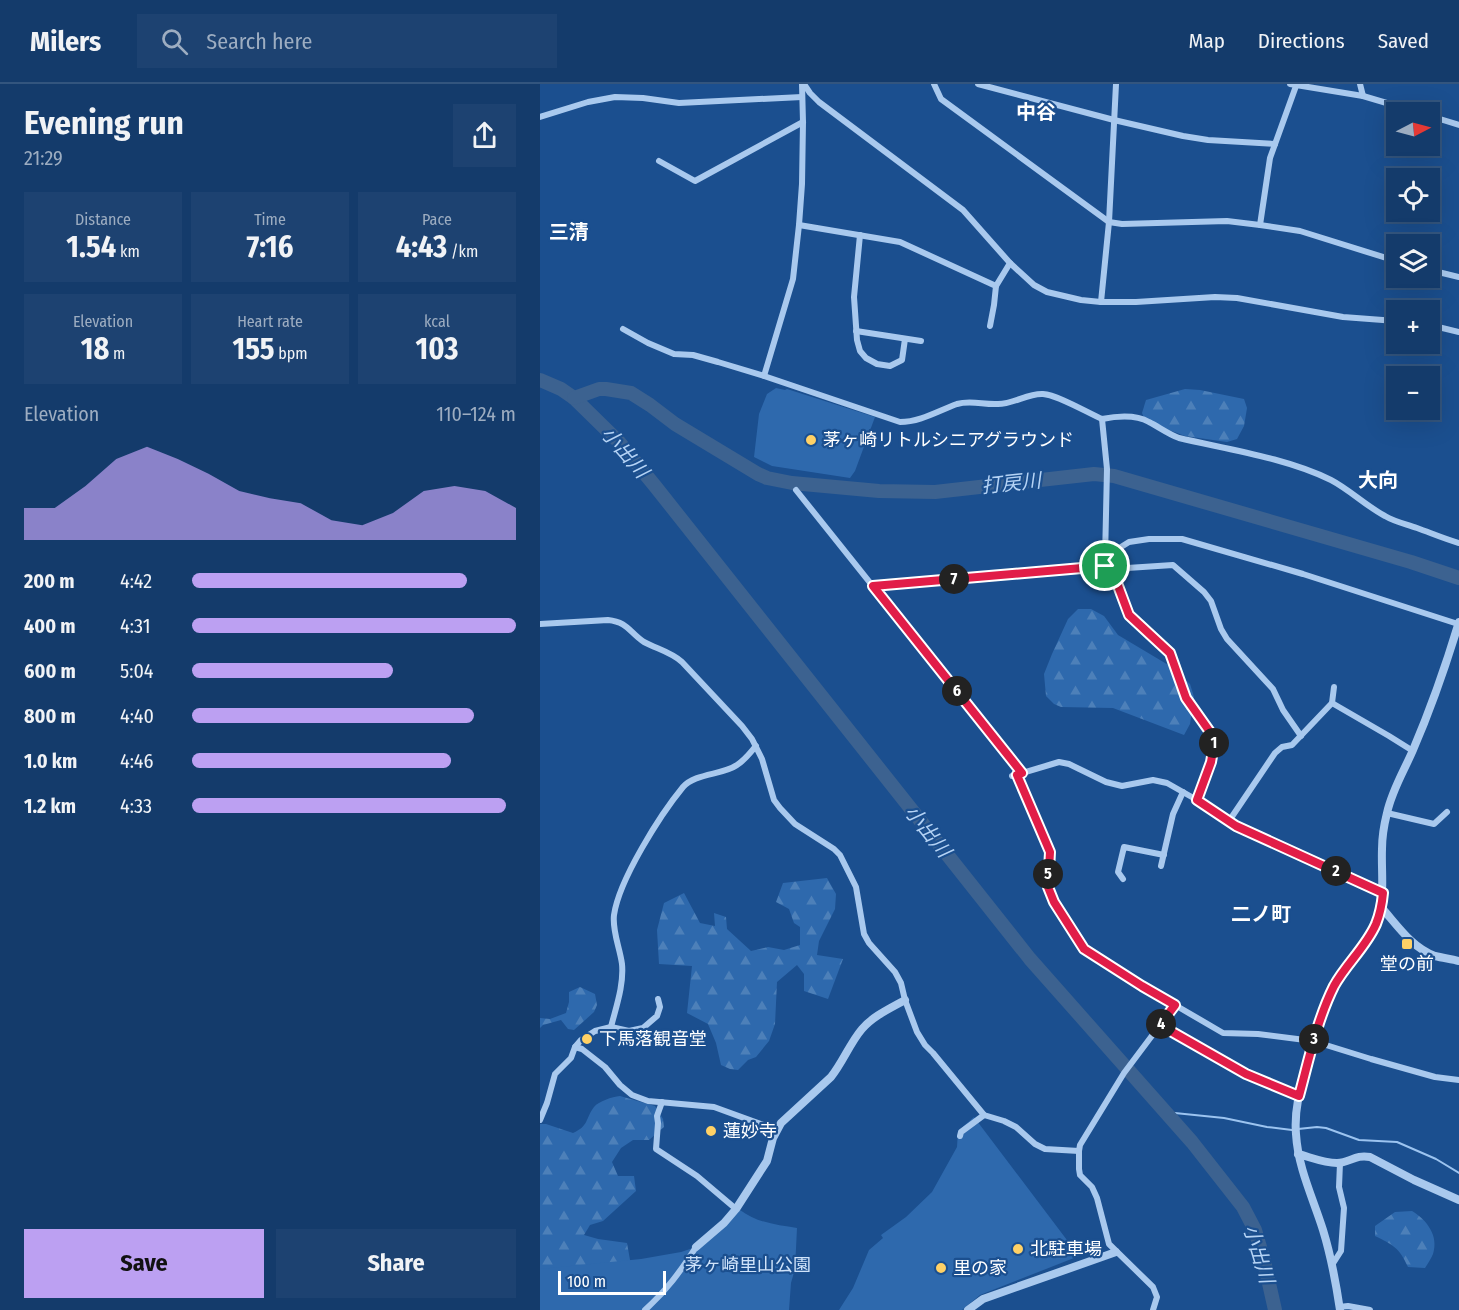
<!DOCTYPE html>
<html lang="en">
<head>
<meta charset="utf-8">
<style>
  body { margin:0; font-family:"Fira Sans Condensed","Noto Sans JP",sans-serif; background:#1d4271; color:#f1f3f6; height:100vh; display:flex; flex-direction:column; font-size:22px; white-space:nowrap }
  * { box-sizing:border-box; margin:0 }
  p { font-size:20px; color:#9dadc1 }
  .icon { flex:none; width:33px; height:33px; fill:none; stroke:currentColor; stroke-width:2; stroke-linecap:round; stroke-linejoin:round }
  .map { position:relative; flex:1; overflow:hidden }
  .details { display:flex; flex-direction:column; background:#143b6b; width:540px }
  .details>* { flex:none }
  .needle { width:39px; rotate:84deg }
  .tools { position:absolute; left:846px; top:18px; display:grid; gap:12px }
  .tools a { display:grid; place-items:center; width:54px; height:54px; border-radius:0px; background:#143b6b; box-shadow:0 6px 24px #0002,0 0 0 2px #33557e; font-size:30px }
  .scale { position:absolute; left:18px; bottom:15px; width:108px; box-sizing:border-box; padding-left:6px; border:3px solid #fff; border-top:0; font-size:16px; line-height:21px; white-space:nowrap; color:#fff; -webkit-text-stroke:4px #1b4f8f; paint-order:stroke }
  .pin { position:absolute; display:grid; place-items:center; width:51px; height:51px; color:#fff; margin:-26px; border:3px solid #fff; border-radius:50%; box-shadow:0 2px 6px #0007 }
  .km { position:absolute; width:30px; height:30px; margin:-15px; border-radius:50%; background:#222; color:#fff; font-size:16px; line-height:30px; text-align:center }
  .round { display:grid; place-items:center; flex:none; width:63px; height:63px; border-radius:0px; background:#1d4271 }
  .head { display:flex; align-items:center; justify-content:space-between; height:102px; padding:0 24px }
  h1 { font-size:33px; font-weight:700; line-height:45px }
  .figures { display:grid; grid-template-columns:repeat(3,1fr); gap:9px; height:102px; padding:6px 24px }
  .figures div { display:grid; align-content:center; border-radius:0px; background:#1d4271; text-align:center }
  .figures b { font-size:30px; font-weight:700 }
  .figures small { font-size:16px; font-weight:400 }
  .figures p { font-size:16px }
  .chart { height:168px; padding:12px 24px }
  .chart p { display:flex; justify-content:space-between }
  .chart svg { width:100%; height:108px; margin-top:6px; fill:#bca0f2; opacity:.7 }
  .action { display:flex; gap:12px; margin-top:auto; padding:12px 24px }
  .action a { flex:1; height:69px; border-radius:0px; background:#bca0f2; color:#111; font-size:24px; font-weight:700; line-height:69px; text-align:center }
  .action a+a { background:#1d4271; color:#f1f3f6 }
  ul { padding:0 24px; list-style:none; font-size:20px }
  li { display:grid; grid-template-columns:96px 72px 1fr; align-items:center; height:45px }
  li i { height:15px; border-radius:8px; background:#bca0f2 }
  header { display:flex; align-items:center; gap:36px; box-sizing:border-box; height:84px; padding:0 30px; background:#143b6b; border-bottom:2px solid #33557e }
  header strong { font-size:28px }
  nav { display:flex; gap:33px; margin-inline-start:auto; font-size:21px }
  .search { width:420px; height:54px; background:#1d4271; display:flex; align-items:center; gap:15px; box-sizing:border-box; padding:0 21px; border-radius:0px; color:#9dadc1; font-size:22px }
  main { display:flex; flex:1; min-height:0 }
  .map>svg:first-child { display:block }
</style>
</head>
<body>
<header>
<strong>Milers</strong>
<div class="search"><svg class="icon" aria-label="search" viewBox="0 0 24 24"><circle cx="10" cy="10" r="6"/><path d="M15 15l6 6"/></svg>Search here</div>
<nav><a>Map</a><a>Directions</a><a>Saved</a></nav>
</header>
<main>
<section class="details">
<div class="head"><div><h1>Evening run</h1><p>21:29</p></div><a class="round"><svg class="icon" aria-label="share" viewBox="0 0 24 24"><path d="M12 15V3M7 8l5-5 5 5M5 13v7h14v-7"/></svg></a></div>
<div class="figures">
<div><p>Distance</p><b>1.54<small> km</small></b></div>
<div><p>Time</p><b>7:16</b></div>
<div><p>Pace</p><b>4:43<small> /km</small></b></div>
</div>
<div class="figures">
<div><p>Elevation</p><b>18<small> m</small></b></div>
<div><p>Heart rate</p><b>155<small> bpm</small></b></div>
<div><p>kcal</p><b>103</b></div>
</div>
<div class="chart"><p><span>Elevation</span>110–124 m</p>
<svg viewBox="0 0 160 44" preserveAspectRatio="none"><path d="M0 44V31L10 31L20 22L30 11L40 6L50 11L60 17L70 24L80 27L90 29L100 36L110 38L120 33L130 24L140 22L150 24L160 31V44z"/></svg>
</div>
<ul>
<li><b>200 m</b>4:42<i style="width:85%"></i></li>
<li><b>400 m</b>4:31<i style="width:100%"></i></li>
<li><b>600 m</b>5:04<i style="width:62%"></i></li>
<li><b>800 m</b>4:40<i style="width:87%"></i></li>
<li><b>1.0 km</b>4:46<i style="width:80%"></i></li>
<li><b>1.2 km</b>4:33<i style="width:97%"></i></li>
</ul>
<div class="action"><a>Save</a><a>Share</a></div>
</section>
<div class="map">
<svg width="919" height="1226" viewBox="0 0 919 1226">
  <defs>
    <pattern id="forest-firs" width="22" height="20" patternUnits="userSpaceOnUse" patternTransform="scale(1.5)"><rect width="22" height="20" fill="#2e69ad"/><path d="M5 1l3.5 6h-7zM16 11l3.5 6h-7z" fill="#4d80b9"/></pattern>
  </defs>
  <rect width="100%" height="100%" fill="#1b4f8f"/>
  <g fill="url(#forest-firs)">
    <path d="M645 305 660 306 704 315 707 324 704 342 697 355 687 358 645 352 605 337 602 329 606 316Z"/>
    <path d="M538 525H551L564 532 578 551 630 582 650 600 654 613 650 640 644 651 573 624 521 623 514 620 506 612 504 590 512 570 528 535Z"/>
    <path d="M287 794 296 810 295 825 279 857 277 871 303 875 288 915 264 907V890L257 881 237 898 235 940 229 957 216 973 208 976 198 986 190 985 181 981 176 959 168 940 147 929 152 882 119 880 117 846 124 819 144 809 160 839 175 842 174 829 186 833 187 845 211 867 228 863 244 866 260 861V843L254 839 249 825 236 818 243 799Z"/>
    <path d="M40 903 55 910 57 921 54 928 34 946 28 945 21 936 3 941 0 944V934L10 935 26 929 29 918V908Z"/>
    <path d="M80 1012 115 1022 123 1035 124 1043 109 1056H93L81 1064 72 1078 78 1092H94L96 1107 63 1137 50 1141 44 1151 58 1155 87 1159 90 1176V1186L0 1226V1040H6L33 1049C49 1042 45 1035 54 1023 59 1017 72 1013 80 1012Z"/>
    <path d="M872 1127C887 1136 899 1152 893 1170 891 1175 888 1179 885 1184L868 1183C859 1163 853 1161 835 1152V1142L855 1128Z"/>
  </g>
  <g fill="#2e69ad">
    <path d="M236 304 245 306 247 305 335 333 315 387 310 394 232 382 214 373 219 330 227 310Z"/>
    <path d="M434 1033 539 1172 440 1211 422 1226H299L313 1204 329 1166 343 1154 341 1151 366 1133 392 1108 417 1063 418 1047Z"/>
    <path d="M200 1126C217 1139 238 1141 257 1144L255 1185 251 1199 249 1226H0V1185L101 1175 141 1168 165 1160Z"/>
  </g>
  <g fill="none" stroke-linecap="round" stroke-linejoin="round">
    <g stroke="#9cc4f0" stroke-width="2">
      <path d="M625 1028 684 1034 727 1043 752 1046"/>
      <path d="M758 1045 777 1043 786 1044 819 1056 857 1058 896 1075 919 1089"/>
    </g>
    <g stroke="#3c6290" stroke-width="14">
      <path d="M0 296 21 305 34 314 79 358 115 402 490 875 652 1058 703 1123 715 1146 724 1177 735 1226"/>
      <path d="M34 314 59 305H66L91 309 110 321 135 340 218 390 227 394 252 399 339 407 395 408 554 390 574 392 871 478 919 494"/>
    </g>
    <g stroke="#a9c9ee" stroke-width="6">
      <path d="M264 0 270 9 279 18 423 126 470 179 494 201 507 208 541 216 561 218H596L675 213 697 214 803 233 856 237"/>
      <path d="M394 0 401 15 569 138 582 140 687 137 720 141 760 147 856 177"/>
      <path d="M438 0 574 36 643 52 668 56 735 60"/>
      <path d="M750 0 823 12 877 28"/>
      <path d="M820 0 823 12"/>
      <path d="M890 32 919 41"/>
      <path d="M0 33 48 18 75 13 103 14 139 19 262 13"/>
      <path d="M119 77 155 97 263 38"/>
      <path d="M259 141 360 158 456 202"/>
      <path d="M720 141 730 74 756 2"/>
      <path d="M320 151 314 213 317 256 320 267 326 274 337 280 350 282 362 276 365 255"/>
      <path d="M890 186 919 193"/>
      <path d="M561 218 569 138 576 0"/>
      <path d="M890 241 919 248"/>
      <path d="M450 242 454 221 456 202 470 179"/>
      <path d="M83 245 108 259 134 270 153 271 178 278 224 292 360 338C380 338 398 327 417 320 431 316 444 321 458 320 474 320 488 309 503 310 518 311 548 329 562 335 577 332 595 330 609 338 619 343 628 350 639 354 686 365 747 374 791 396 810 406 826 422 845 432 855 438 866 440 877 444 891 449 905 455 919 459"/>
      <path d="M316 247 381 257"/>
      <path d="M224 292 253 195 259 141 262 100 263 38 262 0"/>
      <path d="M562 335 567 385 565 475"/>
      <path d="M256 406 482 689"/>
      <path d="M565 473 589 458 609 455H642L763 490 918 540"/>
      <path d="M572 485 633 481 664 508 671 517 681 545 687 555 733 605 743 626 761 652"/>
      <path d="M333 502 565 482 571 483 589 531 630 569 646 614 675 655 671 678 657 716"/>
      <path d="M0 540 68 536C88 538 89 548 104 558 117 565 131 568 142 578L202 642 212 655 222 675 234 716 240 724 255 740 294 765 300 771 316 803 324 850 329 859 355 888 361 899 365 916 377 948 385 961 393 969 444 1031 464 1037 476 1043 495 1060 505 1065 539 1067"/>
      <path d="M792 619 849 652 873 667"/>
      <path d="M477 691 510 768 508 803 514 818 544 865 602 902 635 921"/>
      <path d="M472 692 519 678 529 680 566 698 582 702 613 696 627 699 657 716 696 742 843 809"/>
      <path d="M847 729 894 740 907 728"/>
      <path d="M689 737 735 669 742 663 752 661 792 619 794 603"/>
      <path d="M621 782 633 730 643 708"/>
      <path d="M583 795 578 788 584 763 624 771"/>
      <path d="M620 941 635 921 683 949 718 950 773 957 831 975 895 993 919 996"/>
      <path d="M71 943C76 923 84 901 82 880 80 864 72 847 74 831 79 796 120 731 143 703 155 689 183 691 197 681 205 676 210 669 216 662"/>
      <path d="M35 963 42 965 65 983 80 1001 92 1011 108 1017 174 1023 237 1046"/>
      <path d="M122 1018 117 1032 118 1039 116 1065 157 1092 196 1125"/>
      <path d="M0 1036 7 1019 15 990 31 974 35 963 41 956 55 947 71 943 89 947 103 944 117 932 120 923 118 915"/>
      <path d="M420 1052 421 1048 444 1031"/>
      <path d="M792 1181 801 1167 804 1124 799 1103 800 1079"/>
      <path d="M799 1223 808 1222 830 1226"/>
      <path d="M105 1226C127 1206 140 1188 156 1163"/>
      <path d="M613 1226 617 1213 613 1203 569 1160 557 1114 552 1103 540 1091 539 1085V1067L540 1061 584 989 620 941 706 989 759 1012"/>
    </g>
    <g stroke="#a9c9ee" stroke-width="8">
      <path d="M841 823C857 841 872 864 895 872 903 874 911 875 919 877"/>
      <path d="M758 1070C770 1073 784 1079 797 1079 810 1079 815 1070 830 1073L874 1096 919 1116"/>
      <path d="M156 1163 184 1139 196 1125 227 1077 233 1054 241 1039 291 993C303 978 310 959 322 945 333 932 351 924 365 916"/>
      <path d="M428 1226 443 1215 576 1168"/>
      <path d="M800 1226C796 1199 791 1172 783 1146 773 1114 758 1084 756 1050 754 1027 760 1005 766 983 776 949 785 916 804 886 813 870 828 858 835 841 846 816 841 791 842 765 842 753 844 741 847 729 852 706 864 687 873 666 891 624 906 581 919 538"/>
    </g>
  </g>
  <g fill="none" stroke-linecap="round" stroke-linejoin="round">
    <defs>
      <path id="route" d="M565 482 571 483 589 531 630 569 646 614 675 655 671 678 657 716 696 742 843 809C842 820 840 830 836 840 826 863 806 880 794 902 777 936 769 975 759 1012L706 990 620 941 635 921 602 902 544 865 514 818 508 803 510 768 477 691 482 689 333 502Z"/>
    </defs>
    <use href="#route" stroke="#fff" stroke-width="12"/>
    <use href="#route" stroke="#e11d48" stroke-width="8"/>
  </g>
  <g fill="#ffd166" stroke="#1b4f8f" stroke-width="2">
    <circle cx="271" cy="356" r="6"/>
    <rect x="861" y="854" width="12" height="12" rx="3"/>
    <circle cx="47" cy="955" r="6"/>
    <circle cx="171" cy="1047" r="6"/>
    <circle cx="478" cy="1165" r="6"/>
    <circle cx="401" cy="1184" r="6"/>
  </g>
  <g text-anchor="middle" stroke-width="4.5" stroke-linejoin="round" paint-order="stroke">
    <g font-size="18" fill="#fff" stroke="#1b4f8f" text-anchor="start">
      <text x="283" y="362">茅ヶ崎リトルシニアグラウンド</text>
      <text x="867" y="886" text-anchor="middle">堂の前</text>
      <text x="59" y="961">下馬落観音堂</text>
      <text x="183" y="1053">蓮妙寺</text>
      <text x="490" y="1171">北駐車場</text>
      <text x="413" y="1190">里の家</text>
    </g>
    <g font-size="18" fill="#cfe3fa" stroke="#1b4f8f">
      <text x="208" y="1187">茅ヶ崎里山公園</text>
    </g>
    <g font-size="20" font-weight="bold" fill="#fff" stroke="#1b4f8f">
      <text x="496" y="35">中谷</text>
      <text x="29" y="155">三清</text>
      <text x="838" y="403">大向</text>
      <text x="721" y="837">二ノ町</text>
    </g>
    <g font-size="20" font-style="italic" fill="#b5d3f5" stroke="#1b4f8f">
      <text transform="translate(85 368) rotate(49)" y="7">小出川</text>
      <text transform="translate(471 399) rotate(-6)" y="7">打戻川</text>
      <text transform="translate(388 747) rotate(51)" y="7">小出川</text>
      <text transform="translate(719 1170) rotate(73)" y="7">小出川</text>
    </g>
  </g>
</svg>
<div class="tools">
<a><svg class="needle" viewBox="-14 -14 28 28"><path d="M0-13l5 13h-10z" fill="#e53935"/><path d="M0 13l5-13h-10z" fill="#9dadc1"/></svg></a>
<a><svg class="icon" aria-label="locate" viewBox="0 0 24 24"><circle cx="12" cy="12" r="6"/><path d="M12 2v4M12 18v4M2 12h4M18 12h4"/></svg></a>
<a><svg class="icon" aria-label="layers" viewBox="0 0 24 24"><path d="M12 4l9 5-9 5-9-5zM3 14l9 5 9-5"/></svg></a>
<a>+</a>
<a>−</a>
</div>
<div class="scale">100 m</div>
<div class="pin" style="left:565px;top:482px;background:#1e9e55"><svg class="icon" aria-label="arrive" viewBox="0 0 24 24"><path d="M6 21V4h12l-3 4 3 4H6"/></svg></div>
<b class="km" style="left:674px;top:659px">1</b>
<b class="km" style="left:796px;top:787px">2</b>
<b class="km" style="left:774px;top:955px">3</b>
<b class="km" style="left:621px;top:940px">4</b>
<b class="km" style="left:508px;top:790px">5</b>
<b class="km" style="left:417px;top:607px">6</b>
<b class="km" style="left:414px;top:495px">7</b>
</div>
</main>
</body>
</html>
